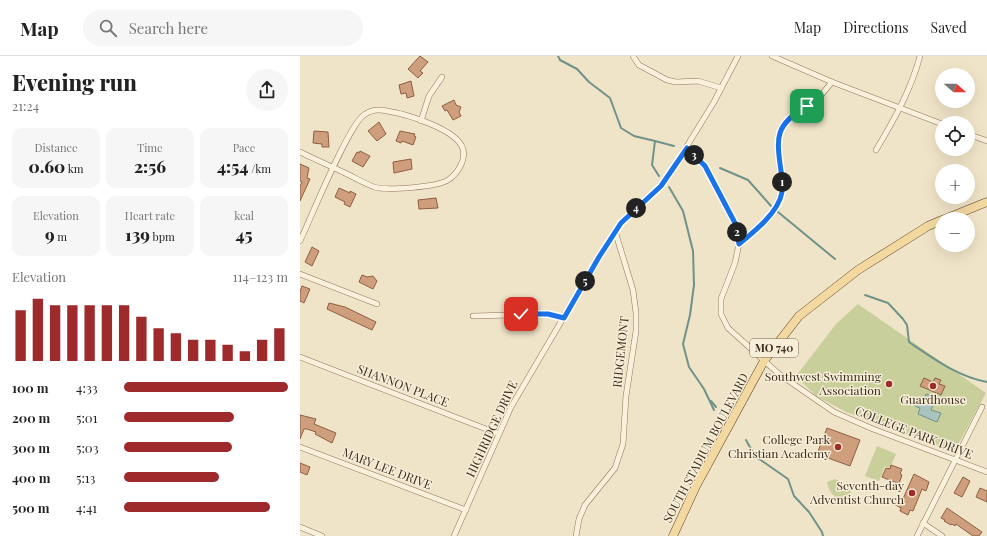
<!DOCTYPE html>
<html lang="en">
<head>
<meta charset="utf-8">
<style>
  body { margin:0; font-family:"Playfair Display",serif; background:#f6f6f6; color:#222; height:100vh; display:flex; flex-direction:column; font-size:15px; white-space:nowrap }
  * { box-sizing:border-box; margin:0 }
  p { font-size:13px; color:#767676 }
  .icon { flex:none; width:22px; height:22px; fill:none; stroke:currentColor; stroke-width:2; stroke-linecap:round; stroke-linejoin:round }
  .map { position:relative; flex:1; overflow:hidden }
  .side { display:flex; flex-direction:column; background:#fff; width:300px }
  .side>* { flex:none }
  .needle { width:26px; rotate:110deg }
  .controls { position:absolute; left:635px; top:12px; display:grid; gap:8px }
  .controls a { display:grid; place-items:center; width:40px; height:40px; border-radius:50%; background:#fff; box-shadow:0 4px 16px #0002; font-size:20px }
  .pin { position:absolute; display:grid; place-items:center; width:34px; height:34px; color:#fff; margin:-17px; border-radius:8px; box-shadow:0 2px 6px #0006 }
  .km { position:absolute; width:20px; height:20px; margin:-10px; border-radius:50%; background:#222; color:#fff; font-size:11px; line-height:20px; text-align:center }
  .round { display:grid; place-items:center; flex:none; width:42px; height:42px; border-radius:21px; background:#f6f6f6 }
  .headline { display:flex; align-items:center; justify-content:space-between; height:68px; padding:0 12px }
  h1 { font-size:22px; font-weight:800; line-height:30px }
  .metrics { display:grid; grid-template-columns:repeat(3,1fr); gap:6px; height:68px; padding:4px 12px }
  .metrics div { display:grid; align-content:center; border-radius:10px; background:#f6f6f6; text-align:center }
  .metrics b { font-size:17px; font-weight:800 }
  .metrics small { font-size:11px; font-weight:400 }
  .metrics p { font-size:11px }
  .chart { height:112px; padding:8px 12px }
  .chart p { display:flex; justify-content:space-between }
  .chart svg { width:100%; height:72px; margin-top:4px; stroke:#9e2a2b; stroke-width:6 }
  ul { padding:0 12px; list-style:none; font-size:13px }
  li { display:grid; grid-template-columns:64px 48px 1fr; align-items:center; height:30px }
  li i { height:10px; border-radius:5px; background:#9e2a2b }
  header { display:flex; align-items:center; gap:24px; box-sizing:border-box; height:56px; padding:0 20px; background:#fff; border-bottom:1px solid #e0e0e0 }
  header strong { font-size:19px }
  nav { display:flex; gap:22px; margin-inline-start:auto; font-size:14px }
  .search { width:280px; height:36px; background:#f6f6f6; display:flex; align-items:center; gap:10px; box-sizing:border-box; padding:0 14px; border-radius:22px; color:#767676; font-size:15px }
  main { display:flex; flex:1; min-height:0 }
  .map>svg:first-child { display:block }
</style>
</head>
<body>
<header>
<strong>Map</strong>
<div class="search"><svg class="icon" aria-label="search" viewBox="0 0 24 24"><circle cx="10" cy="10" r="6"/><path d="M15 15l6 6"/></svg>Search here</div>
<nav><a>Map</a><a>Directions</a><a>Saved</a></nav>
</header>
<main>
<section class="side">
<div class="headline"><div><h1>Evening run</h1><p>21:24</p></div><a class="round"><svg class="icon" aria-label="share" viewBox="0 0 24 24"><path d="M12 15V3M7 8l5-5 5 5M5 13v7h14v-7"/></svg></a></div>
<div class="metrics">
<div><p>Distance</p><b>0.60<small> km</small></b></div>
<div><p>Time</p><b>2:56</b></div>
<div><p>Pace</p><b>4:54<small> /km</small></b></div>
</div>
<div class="metrics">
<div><p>Elevation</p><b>9<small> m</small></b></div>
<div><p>Heart rate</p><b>139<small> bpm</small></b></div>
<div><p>kcal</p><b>45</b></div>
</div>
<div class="chart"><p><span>Elevation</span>114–123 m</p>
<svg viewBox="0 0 160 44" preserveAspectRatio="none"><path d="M5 44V13M15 44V6M25 44V10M35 44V10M45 44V10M55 44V10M65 44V10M75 44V17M85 44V24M95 44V27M105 44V31M115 44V31M125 44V34M135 44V38M145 44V31M155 44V24"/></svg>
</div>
<ul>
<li><b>100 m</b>4:33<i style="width:100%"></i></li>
<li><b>200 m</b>5:01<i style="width:67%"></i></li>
<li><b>300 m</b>5:03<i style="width:66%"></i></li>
<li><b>400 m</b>5:13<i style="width:58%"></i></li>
<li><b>500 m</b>4:41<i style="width:89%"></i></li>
</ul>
</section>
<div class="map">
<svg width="687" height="480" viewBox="0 0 687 480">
  <rect width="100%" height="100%" fill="#f0e4c8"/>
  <g fill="#c9cf9b">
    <path d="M558 248 686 337 654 396 546 356 516 340 496 320 536 268Z"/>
    <path d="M577 390 596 398 590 412 585 410 579 425 565 420Z"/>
    <path d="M535 423 550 429 552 433 546 446C535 442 529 438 527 426Z"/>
  </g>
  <path fill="#a9c4bc" stroke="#6f938a" d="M626 338 636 341 631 354 641 357 637 366 618 358 620 352 615 350 618 342 624 344Z"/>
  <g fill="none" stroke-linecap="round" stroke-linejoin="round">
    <g stroke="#6f938a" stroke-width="2">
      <path d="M258 0 260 4 277 13 289 26 310 42 321 72 334 80 355 85 352 109 359 120"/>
      <path d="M355 85 374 90"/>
      <path d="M420 112 448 124 471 150"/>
      <path d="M369 131 383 155 393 195 394 229 390 259 383 288 389 311 404 333 414 354"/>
      <path d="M478 156 535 203"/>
      <path d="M565 239 588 247 603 263 607 269 609 286C634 303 657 320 687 326"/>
      <path d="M411 345 416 351"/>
      <path d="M446 384 455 400 488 423 494 440 509 456 522 476 523 480"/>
    </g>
  </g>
  <g fill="#cf9f7d" stroke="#8d5f41">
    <path d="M120 0 128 6 120 15 123 17 118 22 108 13Z"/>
    <path d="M111 25 114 40 107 42 106 37 101 38 99 29Z"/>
    <path d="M154 44 156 49 161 51 159 56 161 60 153 64 147 54 145 55 142 50Z"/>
    <path d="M79 66 86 78 77 85 68 75Z"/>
    <path d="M14 75 28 76 29 91H22V88L13 87Z"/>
    <path d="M100 75 115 78 114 80 116 81 113 89 102 85 101 87 96 85Z"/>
    <path d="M60 95 70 100 63 111 52 105 57 96 59 97Z"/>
    <path d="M111 103 112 113 94 117 93 106Z"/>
    <path d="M0 108 9 112 7 122 10 123 0 145V130L2 126 0 125Z"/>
    <path d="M39 132 50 137V135L56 138 50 151 44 148 45 146 35 141Z"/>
    <path d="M136 142 138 152 119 153 118 144Z"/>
    <path d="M12 191 19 195 12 210 5 206Z"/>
    <path d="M62 219 67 221 73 220 77 225 73 233 59 226Z"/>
    <path d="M2 230 10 233 4 247 0 245V236Z"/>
    <path d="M29 247 45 251 76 266 72 274 27 253Z"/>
    <path d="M624 322 633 326 635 322 641 324 639 328 645 330 641 339 620 330Z"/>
    <path d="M0 359 16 363 14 368 36 377 32 387 15 378 16 376 7 373H4L0 383Z"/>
    <path d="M527 372 560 384 550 410 517 398Z"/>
    <path d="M0 407 10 411 7 419 0 416Z"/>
    <path d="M591 409 602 413 600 418 602 419 599 428 582 421 586 412 590 413Z"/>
    <path d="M614 418 629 426 626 435 622 433 613 455 610 454 608 459 600 455 601 452 592 447 595 442 602 445Z"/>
    <path d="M663 421 670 425 662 441 654 437Z"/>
    <path d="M680 432 687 435V446L676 441Z"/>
    <path d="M647 452 682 476 679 480H673L656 468 655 470 652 468 651 469 644 465 645 464 641 462Z"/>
  </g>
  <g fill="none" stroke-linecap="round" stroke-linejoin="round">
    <defs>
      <g id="street">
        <path d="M333 0 339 9 367 24 376 26 398 25 421 32"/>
        <path d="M472 0 532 26 642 68"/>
        <path d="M121 65 129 40 142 21"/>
        <path d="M668 78 687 85"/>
        <path d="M387 92 405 110 435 167 439 188 435 207 421 243V258L428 272 479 318 534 356 573 373 687 416"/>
        <path d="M576 94C594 64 611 34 620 0"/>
        <path d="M0 96C16 104 33 111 49 119 57 123 66 128 74 131 87 135 137 131 148 124 157 118 166 105 163 93 157 73 106 58 87 55 79 53 70 54 64 59 49 68 10 164 0 185"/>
        <path d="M439 188 456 174 476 152 482 136 478 93 479 78 484 68 492 59 522 38 532 26"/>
        <path d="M0 218 77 248"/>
        <path d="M173 260 248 258 264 262"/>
        <path d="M0 301 199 378"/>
        <path d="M0 391 166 454"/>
        <path d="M623 467 642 480"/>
        <path d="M0 471 22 480"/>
        <path d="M154 480 211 351 299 201 321 167 361 130 368 121 414 46 438 0"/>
        <path d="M276 480 279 463 285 449 315 412 323 388 326 340 336 275V257L333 234 315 175"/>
        <path d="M617 480 682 351"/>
      </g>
      <g id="primary">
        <path d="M645 163 687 146"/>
        <path d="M373 480 396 430 464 305 499 260 558 214 628 170 642 164"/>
      </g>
    </defs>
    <use href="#street" stroke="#8d765c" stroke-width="6"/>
    <use href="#primary" stroke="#5b4430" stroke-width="9"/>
    <use href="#street" stroke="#faf1dc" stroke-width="5"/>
    <use href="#primary" stroke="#f3d9a0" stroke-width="8"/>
  </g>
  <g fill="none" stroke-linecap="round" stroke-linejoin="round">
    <defs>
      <path id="route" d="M221 258H248L264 262 299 201 321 167 361 130 387 92 405 110 435 167 439 188C454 176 479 156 482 136 484 130 482 121 481 115 476 80 475 69 507 50"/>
    </defs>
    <use href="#route" stroke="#fff" stroke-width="8"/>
    <use href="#route" stroke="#1a73e8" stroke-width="5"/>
  </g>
  <g fill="#9e2a2b" stroke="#f7eed8" stroke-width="1.5">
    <circle cx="589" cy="328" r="4"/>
    <circle cx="633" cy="330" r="4"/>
    <circle cx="538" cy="391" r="4"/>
    <circle cx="612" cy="437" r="4"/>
  </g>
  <g text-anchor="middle" stroke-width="3" stroke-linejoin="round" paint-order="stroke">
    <rect fill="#f7eed8" stroke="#756857" stroke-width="1" x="450" y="283" width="48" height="18" rx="3"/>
    <g font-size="11" font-weight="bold" fill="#3d2e20">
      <text x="474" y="296">MO 740</text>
    </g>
    <g font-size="12" fill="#3d2e20" stroke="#f7eed8">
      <text transform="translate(321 296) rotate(-84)" y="4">RIDGEMONT</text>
      <text transform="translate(103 330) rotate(21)" y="4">SHANNON PLACE</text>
      <text transform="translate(192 373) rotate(-65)" y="4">HIGHRIDGE DRIVE</text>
      <text transform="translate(614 377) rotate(21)" y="4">COLLEGE PARK DRIVE</text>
      <text transform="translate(406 392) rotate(-62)" y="4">SOUTH STADIUM BOULEVARD</text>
      <text transform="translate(87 413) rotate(21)" y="4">MARY LEE DRIVE</text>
    </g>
    <g font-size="12" fill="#3d2e20" stroke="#f7eed8" text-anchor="end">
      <text x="581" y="325">Southwest Swimming<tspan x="581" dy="14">Association</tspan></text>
      <text x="633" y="348" text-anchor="middle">Guardhouse</text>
      <text x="530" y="388">College Park<tspan x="530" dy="14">Christian Academy</tspan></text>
      <text x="604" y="434">Seventh-day<tspan x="604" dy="14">Adventist Church</tspan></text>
    </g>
  </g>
</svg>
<div class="controls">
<a><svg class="needle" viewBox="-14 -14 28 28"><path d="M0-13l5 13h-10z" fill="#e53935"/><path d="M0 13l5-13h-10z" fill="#767676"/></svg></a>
<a><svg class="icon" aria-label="locate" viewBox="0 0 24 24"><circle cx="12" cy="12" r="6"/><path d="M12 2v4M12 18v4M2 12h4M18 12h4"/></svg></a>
<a>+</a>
<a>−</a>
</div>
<div class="pin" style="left:507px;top:50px;background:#1e9e55"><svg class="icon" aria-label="arrive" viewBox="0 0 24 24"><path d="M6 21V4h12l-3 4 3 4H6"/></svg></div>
<div class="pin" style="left:221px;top:258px;background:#d93025"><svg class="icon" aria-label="check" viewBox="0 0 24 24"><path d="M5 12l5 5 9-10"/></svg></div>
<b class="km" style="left:482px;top:126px">1</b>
<b class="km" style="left:437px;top:176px">2</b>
<b class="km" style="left:394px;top:99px">3</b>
<b class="km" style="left:336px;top:152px">4</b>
<b class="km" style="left:285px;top:225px">5</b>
</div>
</main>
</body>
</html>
